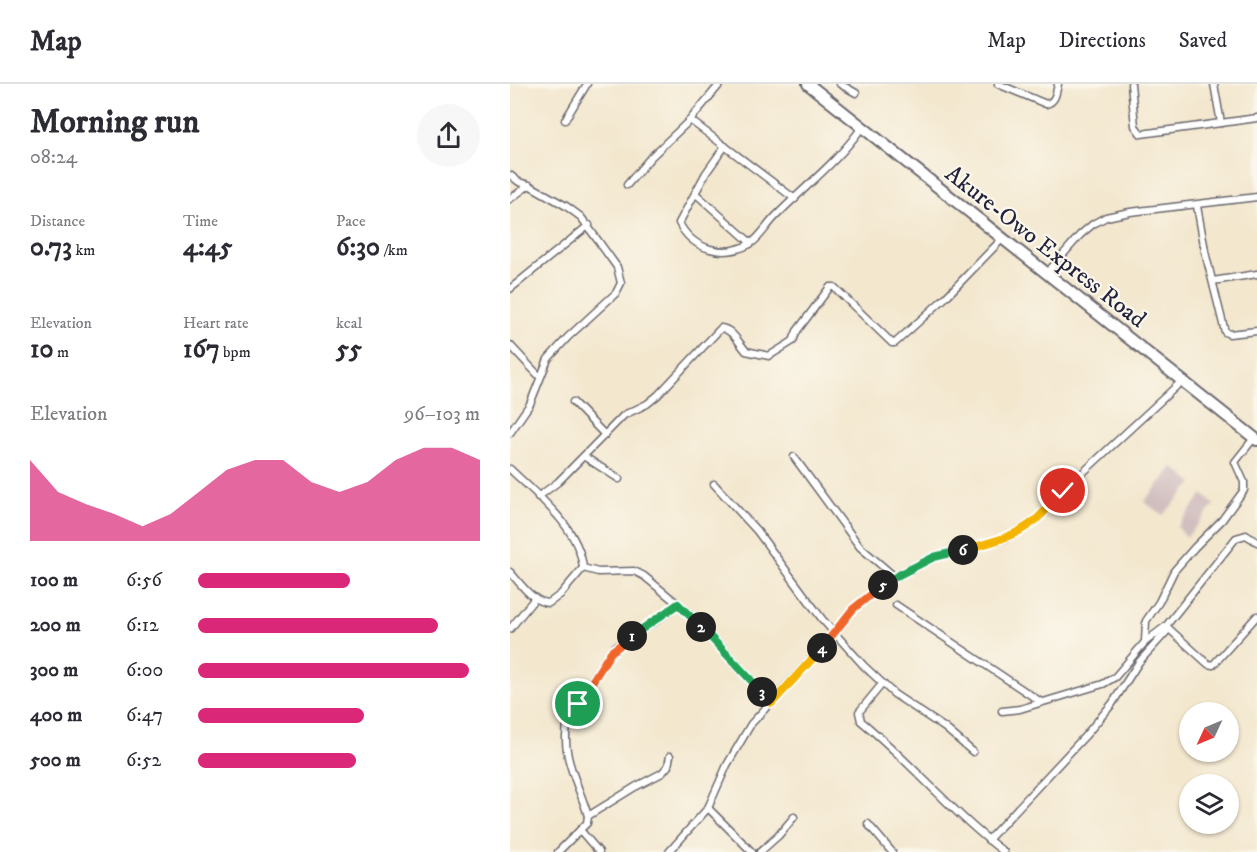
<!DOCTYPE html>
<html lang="en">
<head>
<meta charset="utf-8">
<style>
  body { margin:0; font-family:"IM FELL DW Pica",serif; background:#f7f7f7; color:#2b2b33; height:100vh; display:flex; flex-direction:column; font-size:22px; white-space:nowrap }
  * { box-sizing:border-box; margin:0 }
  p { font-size:20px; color:#7c7c81 }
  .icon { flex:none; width:33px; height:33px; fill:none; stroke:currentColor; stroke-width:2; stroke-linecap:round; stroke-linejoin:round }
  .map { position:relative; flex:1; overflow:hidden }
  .side { display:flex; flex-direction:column; background:#fff; width:510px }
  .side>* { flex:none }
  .needle { width:39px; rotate:226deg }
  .tools { position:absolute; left:669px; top:618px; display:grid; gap:12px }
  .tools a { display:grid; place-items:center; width:60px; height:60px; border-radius:50%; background:#fff; box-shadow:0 2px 4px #0004; font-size:30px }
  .pin { position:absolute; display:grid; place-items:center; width:51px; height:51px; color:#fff; margin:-26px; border:3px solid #fff; border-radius:50%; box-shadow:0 2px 6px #0007 }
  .km { position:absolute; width:30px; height:30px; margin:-15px; border-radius:50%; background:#222; color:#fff; font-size:16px; line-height:30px; text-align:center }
  .round { display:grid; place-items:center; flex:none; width:63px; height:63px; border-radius:32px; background:#f7f7f7 }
  .overview { display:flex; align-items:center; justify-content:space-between; height:102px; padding:0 30px }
  h1 { font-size:33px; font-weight:700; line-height:45px }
  .metrics { display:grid; grid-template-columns:repeat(3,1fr); gap:9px; height:102px; padding:6px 30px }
  .metrics div { display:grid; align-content:center }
  .metrics b { font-size:26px; font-weight:700 }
  .metrics small { font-size:16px; font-weight:400 }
  .metrics p { font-size:16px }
  .chart { height:168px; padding:12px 30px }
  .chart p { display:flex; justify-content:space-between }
  .chart svg { width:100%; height:108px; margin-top:6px; fill:#db2777; opacity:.7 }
  ul { padding:0 30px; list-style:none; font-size:20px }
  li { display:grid; grid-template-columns:96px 72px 1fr; align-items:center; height:45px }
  li i { height:15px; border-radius:8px; background:#db2777 }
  header { display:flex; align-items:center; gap:36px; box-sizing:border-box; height:84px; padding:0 30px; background:#fff; border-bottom:2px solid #e1e1e2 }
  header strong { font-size:28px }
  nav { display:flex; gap:33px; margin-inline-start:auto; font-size:21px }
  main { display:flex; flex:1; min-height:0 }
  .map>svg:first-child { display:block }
</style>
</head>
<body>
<header>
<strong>Map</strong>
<nav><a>Map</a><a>Directions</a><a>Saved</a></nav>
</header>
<main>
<section class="side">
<div class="overview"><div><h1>Morning run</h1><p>08:24</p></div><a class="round"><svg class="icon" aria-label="share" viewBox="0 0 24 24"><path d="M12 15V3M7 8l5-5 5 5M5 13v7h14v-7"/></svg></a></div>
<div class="metrics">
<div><p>Distance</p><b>0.73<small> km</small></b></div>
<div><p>Time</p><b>4:45</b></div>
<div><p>Pace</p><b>6:30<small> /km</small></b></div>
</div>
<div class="metrics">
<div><p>Elevation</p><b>10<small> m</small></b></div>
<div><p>Heart rate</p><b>167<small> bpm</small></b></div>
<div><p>kcal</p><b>55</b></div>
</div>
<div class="chart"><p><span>Elevation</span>96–103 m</p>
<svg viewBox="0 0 160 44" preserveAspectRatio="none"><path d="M0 44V11L10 24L20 29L30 33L40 38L50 33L60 24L70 15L80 11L90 11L100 20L110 24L120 20L130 11L140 6L150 6L160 11V44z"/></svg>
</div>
<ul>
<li><b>100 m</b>6:56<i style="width:54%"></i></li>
<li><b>200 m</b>6:12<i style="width:85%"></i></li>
<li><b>300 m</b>6:00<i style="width:96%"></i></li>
<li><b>400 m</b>6:47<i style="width:59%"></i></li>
<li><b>500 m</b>6:52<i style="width:56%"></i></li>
</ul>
</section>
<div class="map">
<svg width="747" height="768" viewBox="0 0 747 768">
  <rect width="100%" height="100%" fill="#fbf7ec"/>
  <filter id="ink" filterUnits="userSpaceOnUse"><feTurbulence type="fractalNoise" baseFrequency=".0167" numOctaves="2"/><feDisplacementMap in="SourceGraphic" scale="12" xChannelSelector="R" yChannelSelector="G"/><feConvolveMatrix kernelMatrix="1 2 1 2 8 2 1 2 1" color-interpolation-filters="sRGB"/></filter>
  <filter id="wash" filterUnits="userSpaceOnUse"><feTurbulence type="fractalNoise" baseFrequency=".008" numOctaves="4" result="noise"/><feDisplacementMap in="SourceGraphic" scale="24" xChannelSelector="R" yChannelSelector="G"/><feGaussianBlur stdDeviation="1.35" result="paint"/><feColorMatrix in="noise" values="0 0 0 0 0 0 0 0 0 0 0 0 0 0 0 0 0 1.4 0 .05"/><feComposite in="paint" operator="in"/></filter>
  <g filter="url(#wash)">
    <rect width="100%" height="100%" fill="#f3e7ce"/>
    <g fill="#d1bfbf">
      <path d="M663 383 683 399 653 431 634 418Z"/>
      <path d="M693 410 704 421 677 453 667 443Z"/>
    </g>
  </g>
  <g filter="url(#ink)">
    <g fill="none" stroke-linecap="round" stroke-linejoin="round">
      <defs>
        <g id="minor">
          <path d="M330 0 346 9"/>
          <path d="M488 0 536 20C546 18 546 8 548 0"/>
          <path d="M621 0 625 42 631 50 747 34"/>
          <path d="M704 0 711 39"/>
          <path d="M55 36 77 0"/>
          <path d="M180 36 285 115"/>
          <path d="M215 62 196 89 169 139C183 166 213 174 240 160 249 155 257 141 265 133 294 103 328 78 352 43"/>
          <path d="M0 91 9 98 19 101 56 122 71 133 107 183 111 199 106 209 58 253 38 275 20 320 0 349"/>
          <path d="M117 101 141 73 180 36 210 0"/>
          <path d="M186 110 241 159"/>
          <path d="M0 115 19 101"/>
          <path d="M687 122 696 172 715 248 719 250 747 247"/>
          <path d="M537 189 570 151 583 140 596 133 620 128 747 113"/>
          <path d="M703 197 747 190"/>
          <path d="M0 205 79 141"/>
          <path d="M0 261 30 293"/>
          <path d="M63 318 95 351"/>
          <path d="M75 373 109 395"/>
          <path d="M284 373 350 463 385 493"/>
          <path d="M0 385C28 412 69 443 73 484L88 488 124 487 134 492 168 520 195 546 262 619"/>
          <path d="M204 400 247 447 312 535 354 582 384 610 435 644 463 668"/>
          <path d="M28 413 48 398 114 331 137 320 148 311 211 244C222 245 229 259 236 267L259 272 283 257 287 247 320 203H324L382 259H385L436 213 493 154"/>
          <path d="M0 488C10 499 23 519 39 519L51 510 73 484"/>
          <path d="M386 521 531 618"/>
          <path d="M657 543 698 580 703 581 747 532"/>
          <path d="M0 545 25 514"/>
          <path d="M635 558 656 542 726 454 736 451 747 458"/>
          <path d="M372 600 349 628 351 637C401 678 442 729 494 768"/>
          <path d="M492 627 510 625 593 600 605 593 635 558 636 537 649 518 664 487 685 463 712 436 734 406V398L725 378 744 354"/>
          <path d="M198 724 242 768"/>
          <path d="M78 732 125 703 152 689 158 682 160 672"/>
          <path d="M358 740 382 768"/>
          <path d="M478 756 575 652 602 620 629 578 659 545"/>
          <path d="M48 768 70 746"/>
          <path d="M89 768 70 746 77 739 78 732C69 700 48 669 59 633L101 568 106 562 146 537 168 520"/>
          <path d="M159 768 198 724 217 681 241 640 325 549 343 525 385 493 424 473 494 455 525 437 553 407 672 297"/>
          <path d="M250 768 268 752 284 733"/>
        </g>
        <path id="trunk" d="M298 0 747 356"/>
      </defs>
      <use href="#minor" stroke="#6b676e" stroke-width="9"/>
      <use href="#trunk" stroke="#6b676e" stroke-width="14"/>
      <use href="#minor" stroke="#fff" stroke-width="6"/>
      <use href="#trunk" stroke="#fff" stroke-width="10"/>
    </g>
  </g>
  <g fill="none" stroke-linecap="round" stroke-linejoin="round" filter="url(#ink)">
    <defs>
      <path id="split-1" d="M68 620 101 568 122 552"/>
      <path id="split-2" d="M122 552 168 520 191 543"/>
      <path id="split-3" d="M191 543 252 608"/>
      <path id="split-4" d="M252 608 262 619 312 564"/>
      <path id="split-5" d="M312 564 343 525 373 501"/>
      <path id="split-6" d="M373 501 385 493 424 473 453 466"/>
      <path id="split-7" d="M453 466C482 458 511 452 532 430"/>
      <path id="split-8" d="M532 430 553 407"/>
    </defs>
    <use href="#split-1" stroke="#fff" stroke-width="12"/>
    <use href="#split-2" stroke="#fff" stroke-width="12"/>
    <use href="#split-3" stroke="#fff" stroke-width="12"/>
    <use href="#split-4" stroke="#fff" stroke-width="12"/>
    <use href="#split-5" stroke="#fff" stroke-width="12"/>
    <use href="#split-6" stroke="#fff" stroke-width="12"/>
    <use href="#split-7" stroke="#fff" stroke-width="12"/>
    <use href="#split-8" stroke="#fff" stroke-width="12"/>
    <use href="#split-1" stroke="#f0652b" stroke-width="8"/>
    <use href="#split-2" stroke="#22a559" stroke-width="8"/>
    <use href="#split-3" stroke="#22a559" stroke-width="8"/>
    <use href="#split-4" stroke="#f5b400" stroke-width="8"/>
    <use href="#split-5" stroke="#f0652b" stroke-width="8"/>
    <use href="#split-6" stroke="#22a559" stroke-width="8"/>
    <use href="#split-7" stroke="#f5b400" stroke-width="8"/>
    <use href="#split-8" stroke="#f5b400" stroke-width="8"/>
  </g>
  <g text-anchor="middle" stroke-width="4.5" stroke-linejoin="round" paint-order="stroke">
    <g font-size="24" fill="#22223b" stroke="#fbf7ec">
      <text transform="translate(536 162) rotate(38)" y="8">Akure-Owo Express Road</text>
    </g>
  </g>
</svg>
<div class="tools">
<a><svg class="needle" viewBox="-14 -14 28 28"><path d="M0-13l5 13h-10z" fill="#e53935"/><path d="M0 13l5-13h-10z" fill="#7c7c81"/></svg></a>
<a><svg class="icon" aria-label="layers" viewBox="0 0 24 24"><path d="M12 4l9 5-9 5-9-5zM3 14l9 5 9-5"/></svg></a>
</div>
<div class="pin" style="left:68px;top:620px;background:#1e9e55"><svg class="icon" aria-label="arrive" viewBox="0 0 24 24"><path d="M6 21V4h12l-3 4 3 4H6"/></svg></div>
<div class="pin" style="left:553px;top:407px;background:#d93025"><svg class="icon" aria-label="check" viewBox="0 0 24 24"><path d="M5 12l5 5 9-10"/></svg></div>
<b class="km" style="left:122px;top:552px">1</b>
<b class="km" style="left:191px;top:543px">2</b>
<b class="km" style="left:252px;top:608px">3</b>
<b class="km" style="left:312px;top:564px">4</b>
<b class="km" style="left:373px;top:501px">5</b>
<b class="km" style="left:453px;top:466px">6</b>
</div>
</main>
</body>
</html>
